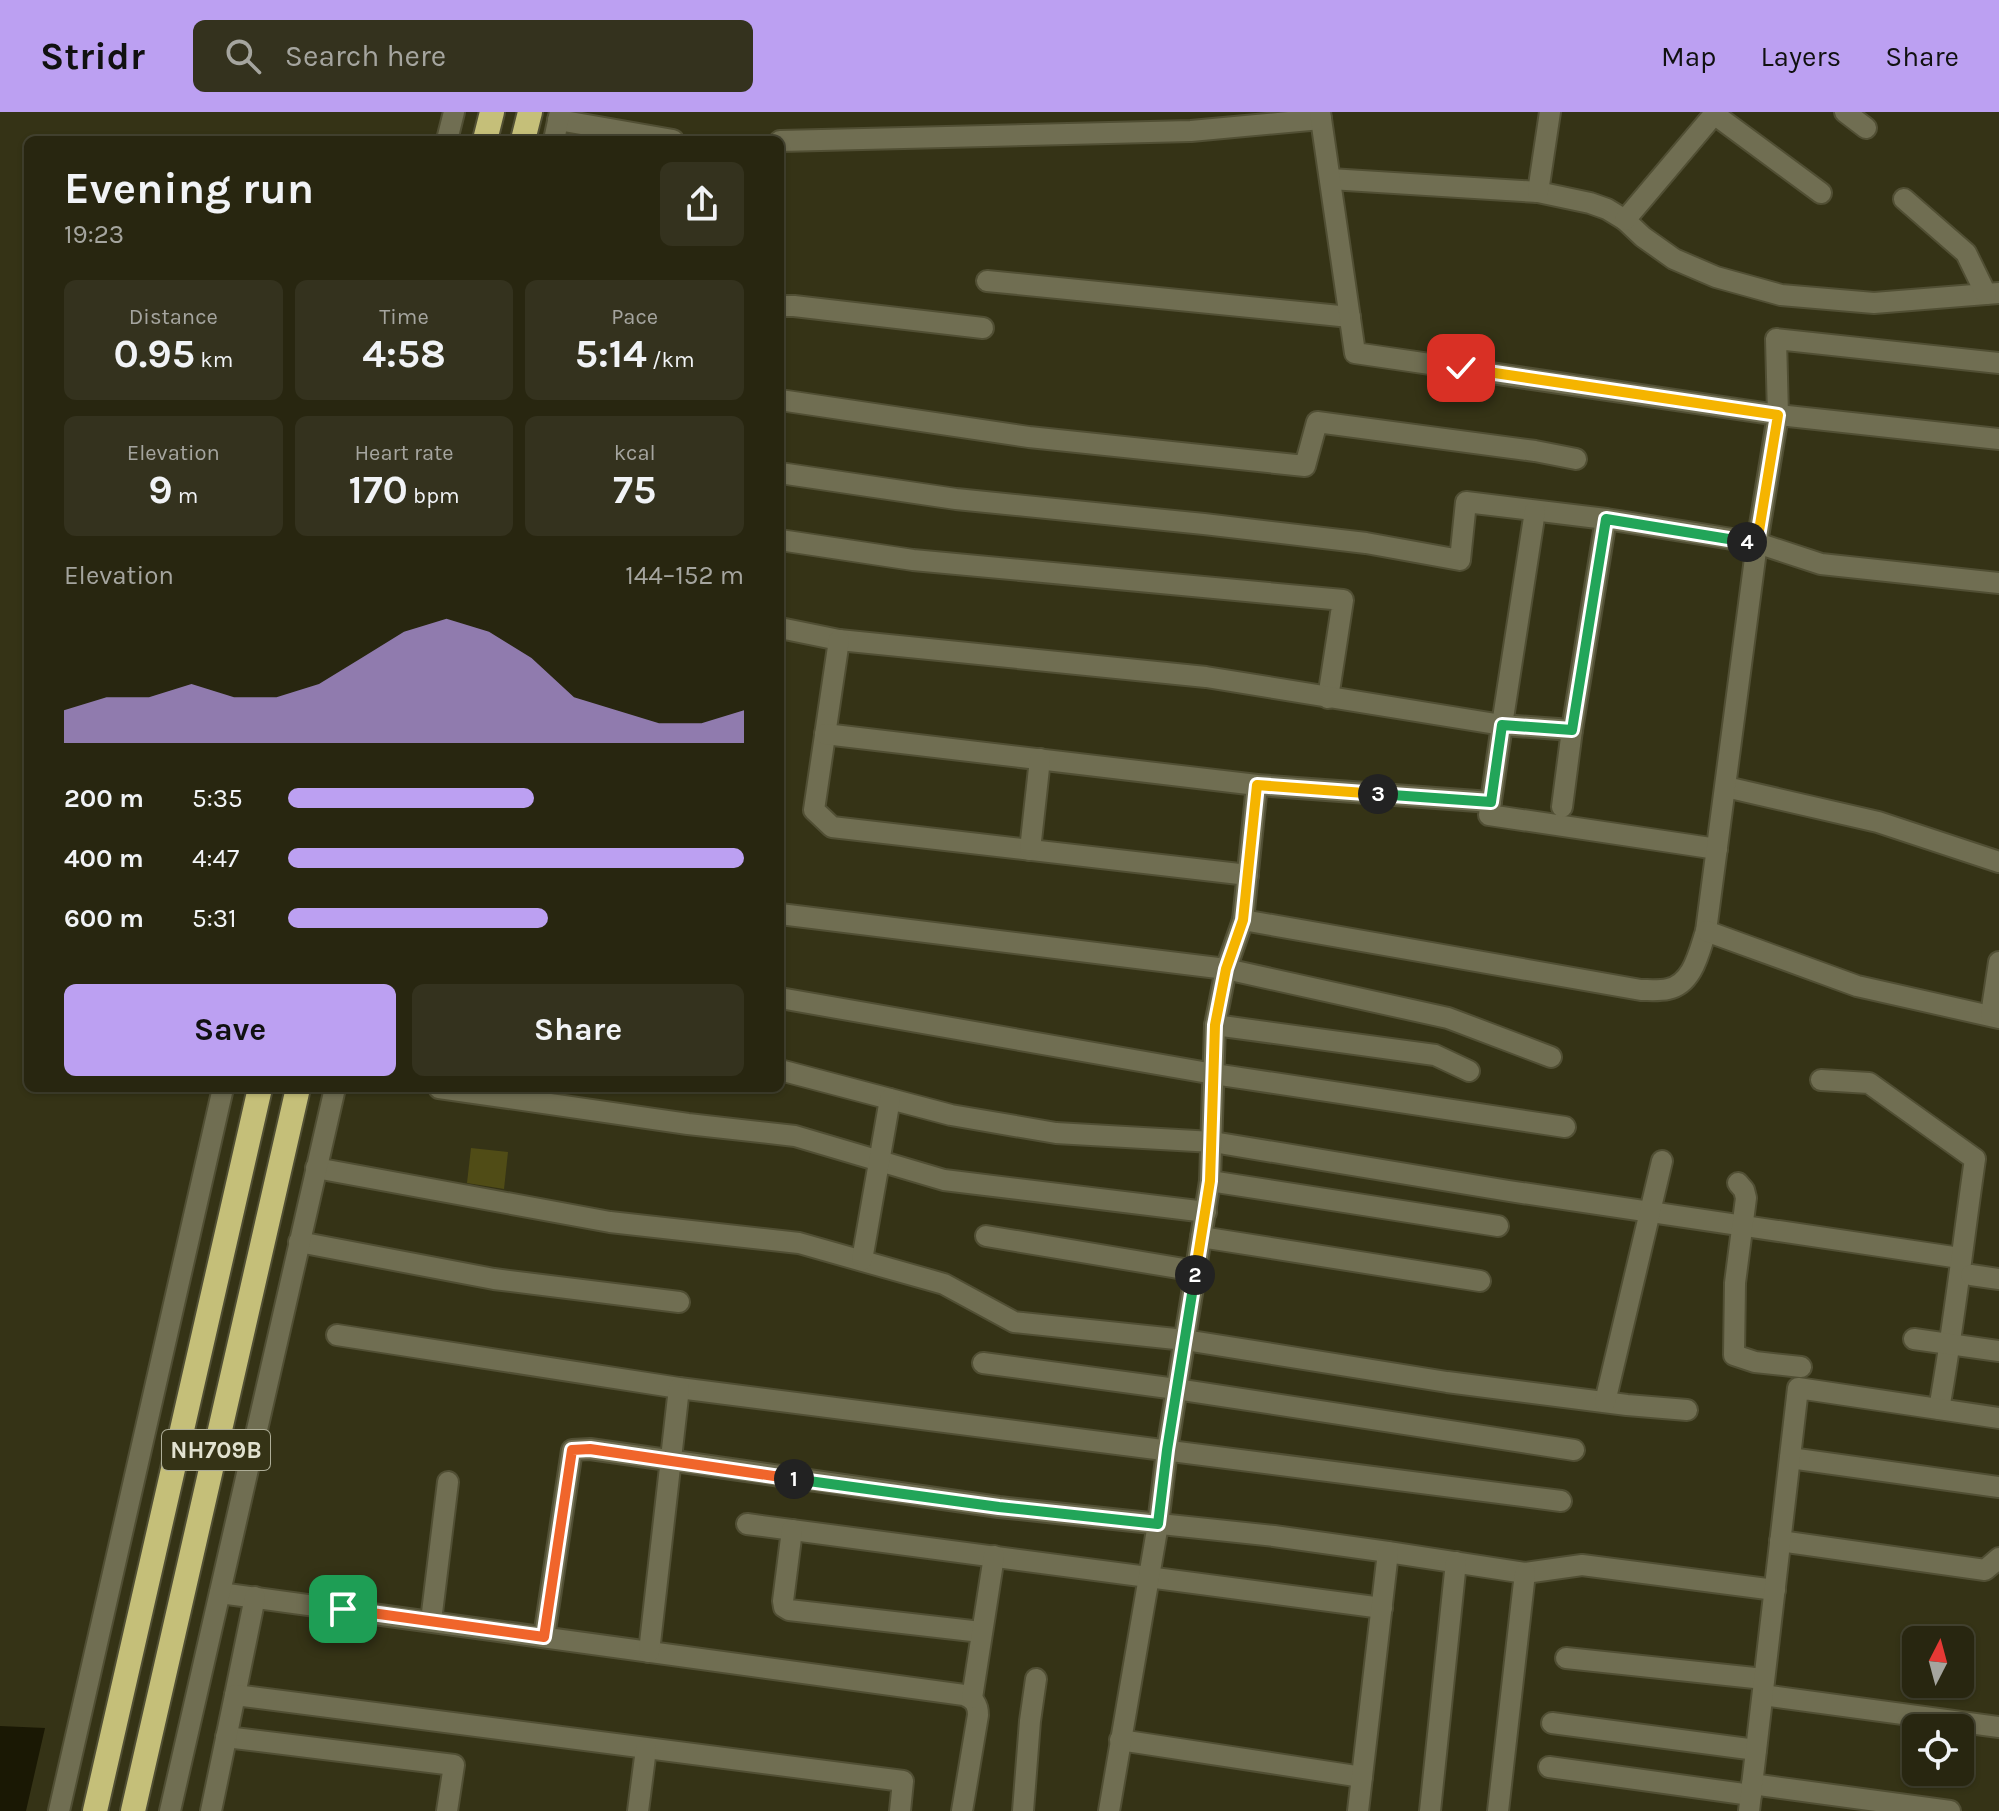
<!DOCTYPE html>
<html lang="en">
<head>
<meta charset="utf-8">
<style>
  body { margin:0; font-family:Karla,sans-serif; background:#34321e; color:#f1f3f6; height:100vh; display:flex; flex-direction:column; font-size:30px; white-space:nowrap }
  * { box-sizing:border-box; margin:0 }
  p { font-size:26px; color:#a5a59f }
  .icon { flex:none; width:44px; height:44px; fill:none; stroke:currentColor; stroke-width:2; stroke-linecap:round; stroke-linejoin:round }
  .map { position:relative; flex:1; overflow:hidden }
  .panel { position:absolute; left:24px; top:24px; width:760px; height:956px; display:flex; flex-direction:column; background:#282610; border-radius:12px; box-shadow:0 2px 6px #0004,0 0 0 2px #444330 }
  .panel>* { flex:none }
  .needle { width:52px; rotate:6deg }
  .tools { position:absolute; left:1902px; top:1514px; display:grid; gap:16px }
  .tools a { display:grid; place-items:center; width:72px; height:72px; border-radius:12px; background:#282610; box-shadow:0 2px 6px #0004,0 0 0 2px #444330; font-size:40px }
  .pin { position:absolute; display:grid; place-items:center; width:68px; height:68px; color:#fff; margin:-34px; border-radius:16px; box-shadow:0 4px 12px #0006 }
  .km { position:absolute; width:40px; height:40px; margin:-20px; border-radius:50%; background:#222; color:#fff; font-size:22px; line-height:40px; text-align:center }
  .round { display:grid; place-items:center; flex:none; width:84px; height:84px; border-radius:12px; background:#34321e }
  .headline { display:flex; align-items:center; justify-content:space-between; height:136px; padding:0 40px }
  h1 { font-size:44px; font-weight:700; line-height:60px }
  .figures { display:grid; grid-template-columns:repeat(3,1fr); gap:12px; height:136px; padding:8px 40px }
  .figures div { display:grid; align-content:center; border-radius:12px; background:#34321e; text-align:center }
  .figures b { font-size:40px; font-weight:700 }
  .figures small { font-size:22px; font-weight:400 }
  .figures p { font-size:22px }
  .chart { height:224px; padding:16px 40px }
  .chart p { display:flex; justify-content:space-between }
  .chart svg { width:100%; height:144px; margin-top:8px; fill:#bca0f2; opacity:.7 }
  .button { display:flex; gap:16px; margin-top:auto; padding:16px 40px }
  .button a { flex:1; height:92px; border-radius:12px; background:#bca0f2; color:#111; font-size:32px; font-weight:700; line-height:92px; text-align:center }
  .button a+a { background:#34321e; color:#f1f3f6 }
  ul { padding:0 40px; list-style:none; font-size:26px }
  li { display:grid; grid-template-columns:128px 96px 1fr; align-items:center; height:60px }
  li i { height:20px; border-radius:10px; background:#bca0f2 }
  header { display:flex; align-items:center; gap:48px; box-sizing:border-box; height:112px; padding:0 40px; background:#bca0f2; color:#111 }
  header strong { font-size:38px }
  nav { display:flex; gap:44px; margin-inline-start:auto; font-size:28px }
  .search { width:560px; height:72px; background:#34321e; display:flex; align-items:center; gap:20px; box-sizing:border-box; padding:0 28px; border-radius:12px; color:#a5a59f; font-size:30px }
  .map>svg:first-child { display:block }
</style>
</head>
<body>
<header>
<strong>Stridr</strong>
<div class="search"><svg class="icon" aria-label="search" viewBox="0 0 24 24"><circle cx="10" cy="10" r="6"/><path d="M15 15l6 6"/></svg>Search here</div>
<nav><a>Map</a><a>Layers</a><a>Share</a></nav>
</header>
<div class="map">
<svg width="1999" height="1699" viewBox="0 0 1999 1699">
  <rect width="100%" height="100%" fill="#353316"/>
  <path fill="#1a1804" d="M0 1614 45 1616 26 1699H0Z"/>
  <path fill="#504c16" d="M471 1036 508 1040 504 1077 467 1071Z"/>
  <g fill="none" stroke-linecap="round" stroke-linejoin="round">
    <defs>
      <g id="minor">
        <path d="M1845 0 1866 16"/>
        <path d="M1714 2 1821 81"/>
        <path d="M558 8 673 28"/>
        <path d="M447 28 454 0"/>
        <path d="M554 28 560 0"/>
        <path d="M780 29 1191 19 1321 7"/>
        <path d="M1330 67 1538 80 1590 91 1607 97 1625 108 1643 125 1674 147 1716 165 1781 183 1874 191 1999 181"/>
        <path d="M1538 80 1550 0"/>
        <path d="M1904 87 1966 141 1986 182"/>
        <path d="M1625 108 1716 0"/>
        <path d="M987 169 1350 205"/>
        <path d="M780 194H794L983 216"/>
        <path d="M1999 251 1776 227 1778 303 1999 327"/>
        <path d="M780 288 1029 325 1305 354 1317 310 1535 339 1576 347"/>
        <path d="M780 361 956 387 1204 412 1366 431 1460 448 1466 390 1606 407 1757 431 1821 452 1999 471"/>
        <path d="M1535 399 1502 613 1572 618"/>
        <path d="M780 428 913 448 1343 488 1328 586"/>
        <path d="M780 516 839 528 1206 565 1502 613 1489 703 1717 737"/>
        <path d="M839 528 814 698 832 715 1248 763"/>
        <path d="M825 622 1257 673 1491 690"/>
        <path d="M1726 675 1878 710 1999 750"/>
        <path d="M1562 695 1572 618 1606 407"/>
        <path d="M1030 738 1040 647"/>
        <path d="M780 802 1226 857 1448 906 1551 945"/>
        <path d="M1243 808 1641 878C1649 878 1659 879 1668 877 1693 872 1699 840 1706 819L1757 431 1778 303 1355 241 1320 0"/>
        <path d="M1706 819 1857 874 1999 906"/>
        <path d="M780 886 1214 962 1565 1015"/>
        <path d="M1991 903 1999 850"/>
        <path d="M1215 913 1435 943 1469 959"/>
        <path d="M780 958 951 1003 1056 1021 1213 1030 1509 1079 1960 1146"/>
        <path d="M1821 968 1869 971 1975 1047C1963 1130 1954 1214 1939 1297"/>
        <path d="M439 976 688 1012 795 1024 944 1068 1206 1100"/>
        <path d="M316 1056 610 1110 799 1131 944 1172 1014 1210 1185 1228 1447 1270 1627 1293 1687 1298"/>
        <path d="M1210 1069 1498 1114"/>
        <path d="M1738 1071 1744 1078 1746 1086 1735 1171 1734 1243 1755 1250 1801 1255"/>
        <path d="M986 1124 1196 1159"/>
        <path d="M1201 1125 1480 1169"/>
        <path d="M299 1130 494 1167 679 1190"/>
        <path d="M862 1148 890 987"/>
        <path d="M1971 1163 1999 1167"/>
        <path d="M337 1223 679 1276 1561 1389"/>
        <path d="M1914 1227 1999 1239"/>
        <path d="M983 1251 1176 1277 1574 1338"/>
        <path d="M1605 1290 1662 1049"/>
        <path d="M1790 1346 1999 1375"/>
        <path d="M747 1412 1382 1496"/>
        <path d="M792 1418 783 1489 784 1495 789 1498 981 1520"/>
        <path d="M1780 1429 1985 1458 1999 1446"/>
        <path d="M220 1481 964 1583C974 1587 978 1592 978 1603L962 1699"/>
        <path d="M431 1509 448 1370"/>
        <path d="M544 1525 572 1338 590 1337 999 1395 1274 1424 1388 1440 1525 1461 1582 1453 1775 1478"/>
        <path d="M649 1540 679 1276"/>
        <path d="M1566 1546 1764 1567"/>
        <path d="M235 1583 255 1485"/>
        <path d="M1763 1583 1999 1615"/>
        <path d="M972 1586 994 1444"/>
        <path d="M1552 1611 1756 1638"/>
        <path d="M226 1625 454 1653 447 1699"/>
        <path d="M1120 1628 1362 1665"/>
        <path d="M1549 1655 1751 1683"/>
        <path d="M1752 1672 1950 1699"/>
        <path d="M59 1699 223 976"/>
        <path d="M170 1699 335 976"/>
        <path d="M211 1699 235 1583 903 1669 900 1699"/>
        <path d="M638 1699 646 1637"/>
        <path d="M1023 1699 1030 1609 1036 1567"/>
        <path d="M1109 1699 1158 1412 1167 1338 1210 1069 1215 913 1226 857 1243 808 1257 673"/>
        <path d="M1358 1699 1388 1440"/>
        <path d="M1430 1699 1456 1450"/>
        <path d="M1498 1699 1525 1461"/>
        <path d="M1749 1699 1798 1276 1999 1306"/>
      </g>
      <g id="highway">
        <path d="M485 28 492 0"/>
        <path d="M523 28 530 0"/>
        <path d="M95 1699 260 976"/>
        <path d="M133 1699 298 976"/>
      </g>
    </defs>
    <use href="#minor" stroke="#514f34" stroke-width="24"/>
    <use href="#highway" stroke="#514f34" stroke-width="28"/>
    <use href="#minor" stroke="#706e52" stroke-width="20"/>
    <use href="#highway" stroke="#c5bf79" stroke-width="24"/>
  </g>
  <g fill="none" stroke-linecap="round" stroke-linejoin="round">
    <defs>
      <path id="split-1" d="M343 1497 544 1525 572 1338 590 1337 794 1367"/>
      <path id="split-2" d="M794 1367 999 1395 1158 1412 1167 1338 1195 1163"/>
      <path id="split-3" d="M1195 1163 1210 1069 1215 913 1226 857 1243 808 1257 673 1378 682"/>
      <path id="split-4" d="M1378 682 1491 690 1502 613 1572 618 1606 407 1747 430"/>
      <path id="split-5" d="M1461 256 1778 303 1757 431 1747 430"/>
    </defs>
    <use href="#split-1" stroke="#fff" stroke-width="16"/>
    <use href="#split-2" stroke="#fff" stroke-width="16"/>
    <use href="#split-3" stroke="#fff" stroke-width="16"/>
    <use href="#split-4" stroke="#fff" stroke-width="16"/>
    <use href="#split-5" stroke="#fff" stroke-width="16"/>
    <use href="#split-1" stroke="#f0652b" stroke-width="10"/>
    <use href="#split-2" stroke="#22a559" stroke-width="10"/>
    <use href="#split-3" stroke="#f5b400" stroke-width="10"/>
    <use href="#split-4" stroke="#22a559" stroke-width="10"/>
    <use href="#split-5" stroke="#f5b400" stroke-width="10"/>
  </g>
  <g text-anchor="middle" stroke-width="8" stroke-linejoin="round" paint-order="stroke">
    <rect fill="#353316" stroke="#aeae98" stroke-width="2" x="162" y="1318" width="108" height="40" rx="6"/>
    <g font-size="24" font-weight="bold" fill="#e2e2d0">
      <text x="216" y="1346">NH709B</text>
    </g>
  </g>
</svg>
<div class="tools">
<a><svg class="needle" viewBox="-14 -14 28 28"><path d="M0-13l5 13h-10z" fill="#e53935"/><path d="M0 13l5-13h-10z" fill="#a5a59f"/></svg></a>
<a><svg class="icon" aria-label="locate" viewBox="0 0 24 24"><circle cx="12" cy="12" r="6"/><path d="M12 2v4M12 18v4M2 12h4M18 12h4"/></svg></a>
</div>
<div class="pin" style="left:343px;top:1497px;background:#1e9e55"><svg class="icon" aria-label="arrive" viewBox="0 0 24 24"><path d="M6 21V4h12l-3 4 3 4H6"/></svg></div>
<div class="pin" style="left:1461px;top:256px;background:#d93025"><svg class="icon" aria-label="check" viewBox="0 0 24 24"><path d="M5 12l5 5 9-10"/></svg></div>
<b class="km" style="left:794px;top:1367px">1</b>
<b class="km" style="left:1195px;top:1163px">2</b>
<b class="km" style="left:1378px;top:682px">3</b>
<b class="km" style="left:1747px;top:430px">4</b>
<section class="panel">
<div class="headline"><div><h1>Evening run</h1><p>19:23</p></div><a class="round"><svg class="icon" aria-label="share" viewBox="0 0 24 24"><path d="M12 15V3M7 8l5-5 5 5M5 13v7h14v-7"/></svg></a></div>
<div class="figures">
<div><p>Distance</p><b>0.95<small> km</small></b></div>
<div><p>Time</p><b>4:58</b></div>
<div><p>Pace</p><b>5:14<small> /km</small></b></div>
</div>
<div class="figures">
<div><p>Elevation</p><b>9<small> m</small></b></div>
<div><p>Heart rate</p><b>170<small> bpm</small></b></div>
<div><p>kcal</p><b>75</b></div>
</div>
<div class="chart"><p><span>Elevation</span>144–152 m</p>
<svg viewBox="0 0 160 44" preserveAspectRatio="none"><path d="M0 44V34L10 30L20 30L30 26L40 30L50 30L60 26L70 18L80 10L90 6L100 10L110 18L120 30L130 34L140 38L150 38L160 34V44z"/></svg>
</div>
<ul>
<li><b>200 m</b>5:35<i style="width:54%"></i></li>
<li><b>400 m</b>4:47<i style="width:100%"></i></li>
<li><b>600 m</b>5:31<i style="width:57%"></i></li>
</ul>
<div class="button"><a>Save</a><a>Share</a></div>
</section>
</div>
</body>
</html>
